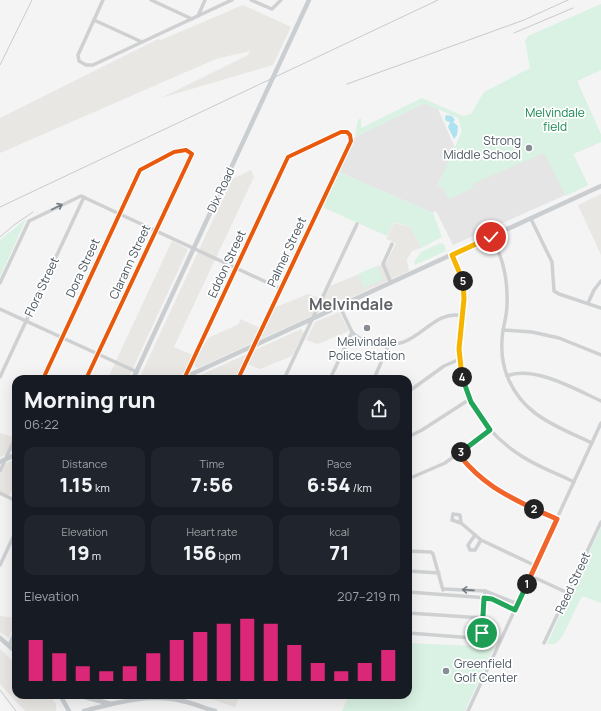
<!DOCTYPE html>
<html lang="en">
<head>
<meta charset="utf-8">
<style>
  body { margin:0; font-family:Manrope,sans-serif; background:#20242c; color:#f1f3f6; height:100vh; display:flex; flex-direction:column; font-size:15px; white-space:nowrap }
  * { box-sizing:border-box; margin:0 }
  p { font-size:13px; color:#9ea1a6 }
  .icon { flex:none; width:22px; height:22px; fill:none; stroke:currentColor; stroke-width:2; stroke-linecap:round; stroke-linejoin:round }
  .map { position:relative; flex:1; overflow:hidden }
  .panel { position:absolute; left:12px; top:375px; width:400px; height:324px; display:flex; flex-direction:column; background:#171b24; border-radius:12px; box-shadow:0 4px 16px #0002 }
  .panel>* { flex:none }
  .pin { position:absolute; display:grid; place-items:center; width:34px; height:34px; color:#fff; margin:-17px; border:2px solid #fff; border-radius:50%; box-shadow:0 1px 4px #0007 }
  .km { position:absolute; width:20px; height:20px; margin:-10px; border-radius:50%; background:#222; color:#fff; font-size:11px; line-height:20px; text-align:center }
  .round { display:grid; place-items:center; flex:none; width:42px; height:42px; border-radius:12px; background:#20242c }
  .overview { display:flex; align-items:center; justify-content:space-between; height:68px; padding:0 12px }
  h1 { font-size:22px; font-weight:800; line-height:30px }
  .figures { display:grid; grid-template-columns:repeat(3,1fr); gap:6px; height:68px; padding:4px 12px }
  .figures div { display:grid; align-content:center; border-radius:10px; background:#20242c; text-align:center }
  .figures b { font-size:20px; font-weight:800 }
  .figures small { font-size:11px; font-weight:400 }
  .figures p { font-size:11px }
  .chart { height:112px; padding:8px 12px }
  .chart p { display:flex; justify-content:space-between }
  .chart svg { width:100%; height:72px; margin-top:4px; stroke:#db2777; stroke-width:6 }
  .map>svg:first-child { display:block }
</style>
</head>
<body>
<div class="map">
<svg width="601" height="711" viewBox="0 0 601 711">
  <rect width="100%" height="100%" fill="#f4f4f4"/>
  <g fill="#e8e7e3">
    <path d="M243 5 291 27 273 65 161 98 248 55 250 51 216 59 0 153V118L158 39 161 40Z"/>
    <path d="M251 170 254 177 174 347 193 355 184 373 172 379H139L232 179Z"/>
    <path d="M601 194V255L578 205Z"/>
    <path d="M394 223 411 227 421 248 412 251 407 260 409 271 198 368 195 367 194 364 198 355 208 338 239 324 240 319 263 329 274 308 308 294 323 299 330 286 386 263 396 243 386 239Z"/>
    <path d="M172 241 188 249 128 379 108 378Z"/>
    <path d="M339 312 349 331 318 344 306 340 315 322Z"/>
    <path d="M301 329 304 333 292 356 260 369 244 363 236 379H192Z"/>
    <path d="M0 433 16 438V450L0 457Z"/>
    <path d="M16 459V481L9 496 0 492V475L5 464Z"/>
    <path d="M0 616 16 618V623L9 638 0 632Z"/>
    <path d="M0 649 16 664V695H49L56 704V711H25L0 684Z"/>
    <path d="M208 695H240L235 707 208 698Z"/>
  </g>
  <path fill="#e6e5e6" d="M601 70 577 81 601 135V142L573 154 588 185 453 245 436 211 433 213 339 172 355 137 423 104H426L438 109 455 148 438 185 443 188 493 117Z"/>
  <g fill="#d9f2e3">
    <path d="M601 4V70L577 81 601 135V142L573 154 588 185 566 196 544 153 472 184 473 188 449 199 443 188 438 185 462 131 458 118 426 104H423L355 137 358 120 361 118V128L422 98 463 116 471 114 484 92 530 68 525 41 528 36Z"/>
    <path d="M339 172 433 213 442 237 421 248 411 227 394 222 387 236 322 207Z"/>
    <path d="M26 219 25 221 0 277V240Z"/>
    <path d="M440 243 444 244 446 251 415 265 414 262 421 252Z"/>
    <path d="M377 266 383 279 364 288 358 274Z"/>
    <path d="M601 527V603L582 596 562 637 555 644H547Z"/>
    <path d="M408 643 494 647 465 711H342L349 695H408Z"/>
  </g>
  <path fill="#aee2f0" d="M446 115 452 116 455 120 453 122 458 126 457 135 454 139 448 127 450 122 446 121 445 118Z"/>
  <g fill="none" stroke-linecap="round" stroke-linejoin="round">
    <g stroke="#ced0d2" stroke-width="3.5">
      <path d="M103 0 78 55 79 61 86 65H93L232 0"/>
      <path d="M151 0 192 19"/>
      <path d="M251 0 272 9 281 0"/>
      <path d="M198 16 205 0"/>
      <path d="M94 20 142 42"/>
      <path d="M531 219 552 262 554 291 559 294 601 308"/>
      <path d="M491 237C504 258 508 281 507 305 507 317 502 329 502 341 500 370 513 396 535 413 552 426 573 434 592 443"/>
      <path d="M453 255C470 285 462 305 460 337 456 385 479 429 520 455 536 466 556 473 574 482"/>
      <path d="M0 283 29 221 81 196 281 289"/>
      <path d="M391 283 383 264 392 244"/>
      <path d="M588 303 594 290 601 281"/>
      <path d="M0 309 137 372"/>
      <path d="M503 330 532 332 559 338 601 355"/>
      <path d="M352 332C356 337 366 342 373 343 419 355 428 308 463 316"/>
      <path d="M507 376C534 365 577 390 601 401"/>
      <path d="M0 377 84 197"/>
      <path d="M184 378 288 157 341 132H347L350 135 351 141 238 379"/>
      <path d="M43 379 140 170 174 152 186 150 192 154 86 379"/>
      <path d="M284 379 357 224"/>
      <path d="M330 379 352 332 340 307"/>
      <path d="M374 379 388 346"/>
      <path d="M408 392 444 366 460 359"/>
      <path d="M408 437 422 430 470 399"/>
      <path d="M459 454C485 489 518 502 557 519"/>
      <path d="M0 471 16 436"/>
      <path d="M408 479 445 463 490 430"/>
      <path d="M0 493 16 501"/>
      <path d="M461 523 460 515 453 514 452 520 461 523 481 540 536 566"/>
      <path d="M475 535 468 545 470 550H475L481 540"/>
      <path d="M408 551 431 552 433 554 443 590"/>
      <path d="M0 565 16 531"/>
      <path d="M408 571 439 573"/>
      <path d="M531 576 568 593"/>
      <path d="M443 589 485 591 518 604"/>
      <path d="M408 592 488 598 515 610"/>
      <path d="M408 613 483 618"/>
      <path d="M408 633 473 638 480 636 485 591"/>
      <path d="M544 643 601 522"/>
      <path d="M9 646 16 629"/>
      <path d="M183 701 185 695"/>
      <path d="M468 711 601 423"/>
    </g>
    <g stroke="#caced1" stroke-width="4.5">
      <path d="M133 379 309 0"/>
      <path d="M181 379 601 186"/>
      <path d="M0 462 16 454"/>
      <path d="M0 638 16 652"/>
      <path d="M60 695 69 711"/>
      <path d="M77 695 111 704"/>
      <path d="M84 711C115 703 149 693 182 701 193 703 204 708 215 711"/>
    </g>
    <g stroke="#c9cacc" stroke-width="1">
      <path d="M514 33 573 8"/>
      <path d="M0 65 32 0"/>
      <path d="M347 84 524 20 568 0"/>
      <path d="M0 207 438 0"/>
      <path d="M0 237 14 225 33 212"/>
      <path d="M0 690 16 711"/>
    </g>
    <defs>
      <g id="cycleway">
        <path d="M43 379 140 170 174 152 186 150 192 154 86 379"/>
        <path d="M184 379 288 157 341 132H347L350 135 351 141 238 379"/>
      </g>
    </defs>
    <use href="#cycleway" stroke="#fff" stroke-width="6"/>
    <use href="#cycleway" stroke="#e8590c" stroke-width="4"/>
  </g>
  <defs><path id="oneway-shaft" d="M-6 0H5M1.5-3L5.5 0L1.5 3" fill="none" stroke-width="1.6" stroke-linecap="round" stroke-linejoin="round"/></defs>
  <g stroke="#727b83">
    <use href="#oneway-shaft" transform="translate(57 207) rotate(-26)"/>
    <use href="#oneway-shaft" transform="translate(468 590) rotate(-176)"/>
  </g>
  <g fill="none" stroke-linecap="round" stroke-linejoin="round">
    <defs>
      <path id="split-1" d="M482 633 484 598 492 599 515 610 527 584"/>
      <path id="split-2" d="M527 584 557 519 534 509"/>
      <path id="split-3" d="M461 452 458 454 460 456C482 483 503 494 534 509"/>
      <path id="split-4" d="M461 452 490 430 471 402 462 377"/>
      <path id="split-5" d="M462 377 459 349 464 299 463 281"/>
      <path id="split-6" d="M463 281 452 255 491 237"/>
    </defs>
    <use href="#split-1" stroke="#fff" stroke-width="8"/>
    <use href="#split-2" stroke="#fff" stroke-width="8"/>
    <use href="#split-3" stroke="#fff" stroke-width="8"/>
    <use href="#split-4" stroke="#fff" stroke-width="8"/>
    <use href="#split-5" stroke="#fff" stroke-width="8"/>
    <use href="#split-6" stroke="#fff" stroke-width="8"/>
    <use href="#split-1" stroke="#22a559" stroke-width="5"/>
    <use href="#split-2" stroke="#f0652b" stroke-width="5"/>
    <use href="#split-3" stroke="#f0652b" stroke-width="5"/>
    <use href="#split-4" stroke="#22a559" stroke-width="5"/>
    <use href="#split-5" stroke="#f5b400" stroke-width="5"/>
    <use href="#split-6" stroke="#f5b400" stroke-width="5"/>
  </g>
  <g fill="#868d94" stroke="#fff" stroke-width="1.5">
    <circle cx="529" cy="148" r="4"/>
    <circle cx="367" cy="328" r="4"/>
    <circle cx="446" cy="671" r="4"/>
  </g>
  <g text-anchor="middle" stroke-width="3.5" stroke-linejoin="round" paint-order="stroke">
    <g font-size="12" fill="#17864f" stroke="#fff">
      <text x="555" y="117">Melvindale<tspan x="555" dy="14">field</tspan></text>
    </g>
    <g font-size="12" fill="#4a5661" stroke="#fff" text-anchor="end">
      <text x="521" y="145">Strong<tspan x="521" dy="14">Middle School</tspan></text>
      <text x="367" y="346" text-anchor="middle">Melvindale<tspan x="367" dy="14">Police Station</tspan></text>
      <text x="454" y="668" text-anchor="start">Greenfield<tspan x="454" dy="14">Golf Center</tspan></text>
    </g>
    <g font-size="12" fill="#4a5661" stroke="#fff">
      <text transform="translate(221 190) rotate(-65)" y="4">Dix Road</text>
      <text transform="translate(287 252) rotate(-65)" y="4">Palmer Street</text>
      <text transform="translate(130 262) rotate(-65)" y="4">Clarann Street</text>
      <text transform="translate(227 264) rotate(-65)" y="4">Eddon Street</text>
      <text transform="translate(83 268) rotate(-65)" y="4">Dora Street</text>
      <text transform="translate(42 287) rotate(-65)" y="4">Flora Street</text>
      <text transform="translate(573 583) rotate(-65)" y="4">Reed Street</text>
    </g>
    <g font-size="16" font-weight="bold" fill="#5f6368" stroke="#fff">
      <text x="351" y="310">Melvindale</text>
    </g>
  </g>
</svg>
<div class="pin" style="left:482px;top:633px;background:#1e9e55"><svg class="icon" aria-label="arrive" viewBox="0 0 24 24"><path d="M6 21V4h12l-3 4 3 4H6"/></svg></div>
<div class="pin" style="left:491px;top:237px;background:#d93025"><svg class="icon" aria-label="check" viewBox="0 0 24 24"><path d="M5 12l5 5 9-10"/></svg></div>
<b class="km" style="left:527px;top:584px">1</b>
<b class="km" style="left:534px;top:509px">2</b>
<b class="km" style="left:461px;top:452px">3</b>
<b class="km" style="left:462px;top:377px">4</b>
<b class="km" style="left:463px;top:281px">5</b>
<section class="panel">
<div class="overview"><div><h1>Morning run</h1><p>06:22</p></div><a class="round"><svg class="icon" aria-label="share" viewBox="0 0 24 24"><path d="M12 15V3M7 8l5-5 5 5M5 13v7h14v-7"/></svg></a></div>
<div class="figures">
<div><p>Distance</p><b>1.15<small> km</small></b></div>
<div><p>Time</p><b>7:56</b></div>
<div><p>Pace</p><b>6:54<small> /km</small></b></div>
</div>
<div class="figures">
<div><p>Elevation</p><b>19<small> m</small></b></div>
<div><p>Heart rate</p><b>156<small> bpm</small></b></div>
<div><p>kcal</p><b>71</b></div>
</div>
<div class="chart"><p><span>Elevation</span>207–219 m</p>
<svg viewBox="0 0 160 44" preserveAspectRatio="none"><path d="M5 44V19M15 44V27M25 44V35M35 44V38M45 44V35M55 44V27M65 44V19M75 44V14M85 44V9M95 44V6M105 44V9M115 44V22M125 44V33M135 44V38M145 44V33M155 44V25"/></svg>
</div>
</section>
</div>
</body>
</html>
